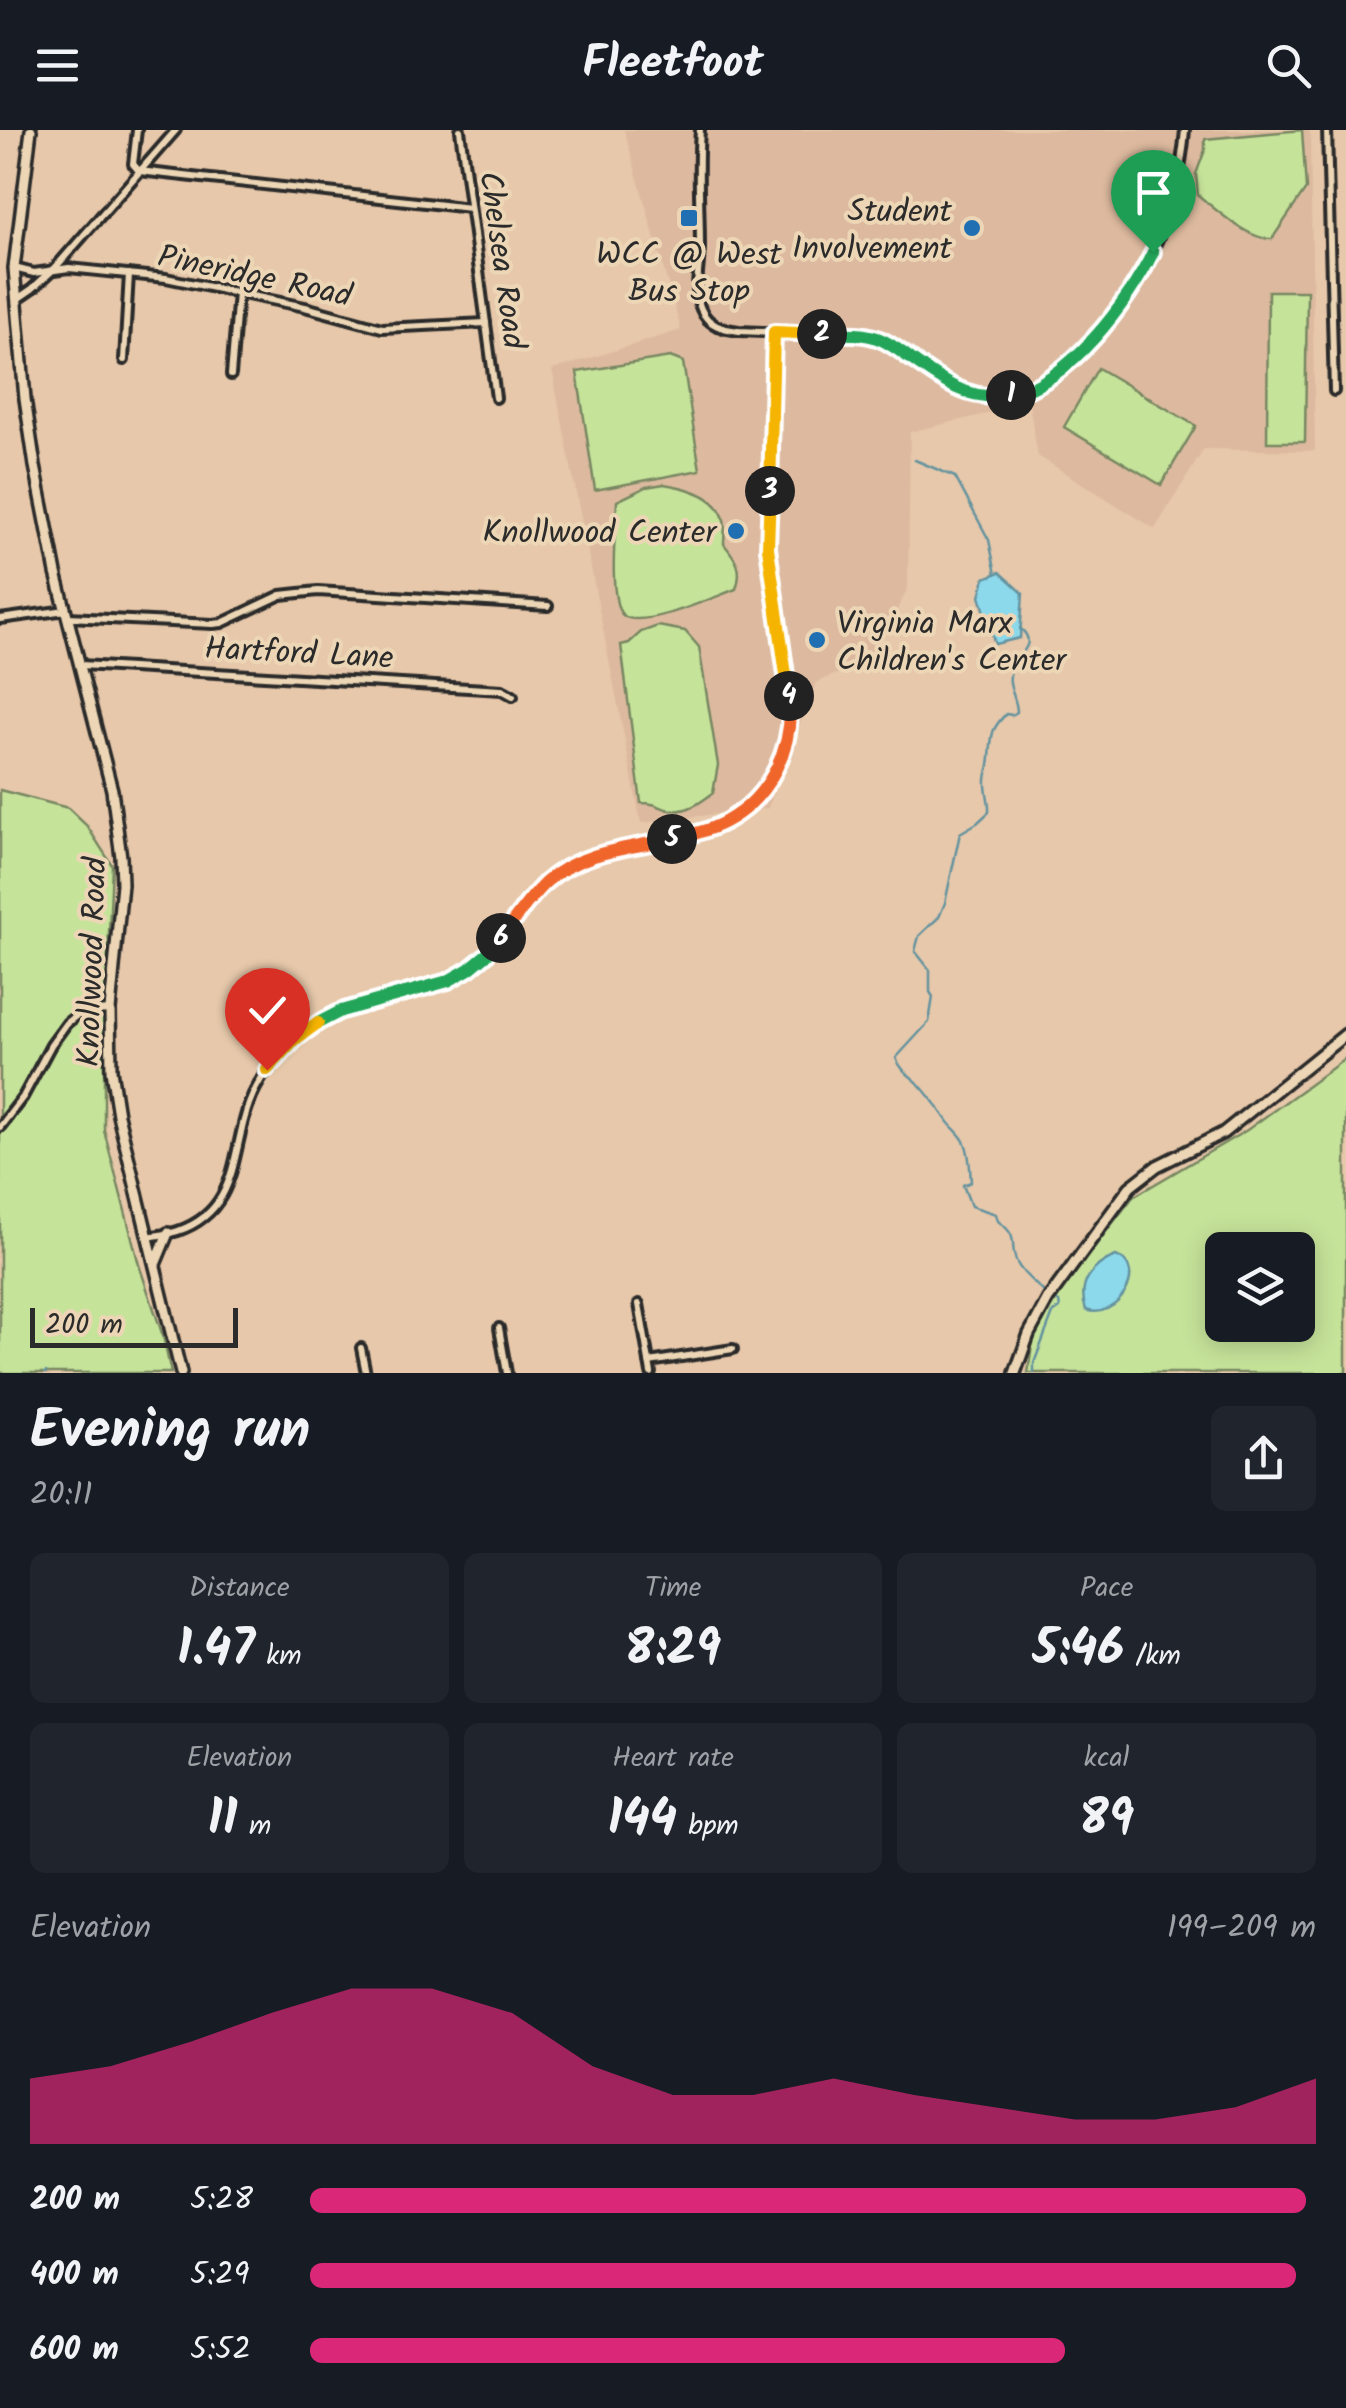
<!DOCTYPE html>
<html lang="en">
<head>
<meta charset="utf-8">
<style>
  body { margin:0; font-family:Kalam,sans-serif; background:#20242c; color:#f1f3f6; height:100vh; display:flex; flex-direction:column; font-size:38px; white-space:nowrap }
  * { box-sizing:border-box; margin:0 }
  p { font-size:32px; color:#9ea1a6 }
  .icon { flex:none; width:55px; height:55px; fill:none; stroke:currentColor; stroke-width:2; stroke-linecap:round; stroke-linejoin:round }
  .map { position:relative; height:1243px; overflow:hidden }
  .details { display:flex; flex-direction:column; background:#171b24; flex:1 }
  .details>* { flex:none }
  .tools { position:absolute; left:1205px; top:1102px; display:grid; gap:20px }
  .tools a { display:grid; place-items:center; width:110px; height:110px; border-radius:15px; background:#171b24; box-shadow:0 5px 25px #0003; font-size:50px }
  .scale { position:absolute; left:30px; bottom:25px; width:208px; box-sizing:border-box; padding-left:10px; border:5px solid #2b2b2b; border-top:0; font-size:28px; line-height:35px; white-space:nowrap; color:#2b2b2b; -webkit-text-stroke:8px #ecd6b5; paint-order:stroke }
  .pin { position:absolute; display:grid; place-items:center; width:85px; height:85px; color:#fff; margin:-102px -42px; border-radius:50% 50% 50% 0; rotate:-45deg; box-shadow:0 0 10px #0007 }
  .pin .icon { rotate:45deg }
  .km { position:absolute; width:50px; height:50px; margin:-25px; border-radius:50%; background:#222; color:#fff; font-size:28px; line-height:50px; text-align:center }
  .round { display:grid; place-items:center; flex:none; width:105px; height:105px; border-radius:15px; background:#20242c }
  .headline { display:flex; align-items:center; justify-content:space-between; height:170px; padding:0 30px }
  h1 { font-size:55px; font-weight:600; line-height:75px }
  .metrics { display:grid; grid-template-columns:repeat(3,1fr); gap:15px; height:170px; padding:10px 30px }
  .metrics div { display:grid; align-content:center; border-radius:15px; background:#20242c; text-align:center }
  .metrics b { font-size:50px; font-weight:600 }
  .metrics small { font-size:28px; font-weight:400 }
  .metrics p { font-size:28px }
  .chart { height:280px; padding:20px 30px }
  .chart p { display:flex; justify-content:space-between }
  .chart svg { width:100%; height:180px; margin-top:10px; fill:#db2777; opacity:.7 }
  ul { padding:0 30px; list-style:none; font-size:32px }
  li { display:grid; grid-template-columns:160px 120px 1fr; align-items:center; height:75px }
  li i { height:25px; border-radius:12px; background:#db2777 }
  header { display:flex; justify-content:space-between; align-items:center; height:130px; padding:0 30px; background:#171b24; font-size:45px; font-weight:600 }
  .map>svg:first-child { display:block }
</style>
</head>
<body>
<header><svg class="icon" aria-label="menu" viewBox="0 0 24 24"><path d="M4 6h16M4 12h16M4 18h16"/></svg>Fleetfoot<svg class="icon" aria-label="search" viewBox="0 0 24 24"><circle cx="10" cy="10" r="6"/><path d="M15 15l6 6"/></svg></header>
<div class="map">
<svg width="1346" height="1243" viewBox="0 0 1346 1243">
  <rect width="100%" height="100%" fill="#e7c8aa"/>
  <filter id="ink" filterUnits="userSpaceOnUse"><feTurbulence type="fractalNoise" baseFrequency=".01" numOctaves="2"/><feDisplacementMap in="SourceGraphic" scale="20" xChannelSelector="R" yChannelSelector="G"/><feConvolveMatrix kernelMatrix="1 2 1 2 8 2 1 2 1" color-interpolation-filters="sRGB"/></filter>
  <g filter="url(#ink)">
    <path fill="#ddba9f" d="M624 0H1310L1315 321 1204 319 1155 399 1038 326 1029 274 910 302 908 458 874 527 816 553 768 678 641 693 552 240 681 200Z"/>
    <g fill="#c6e39a" stroke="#788762" stroke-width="2.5" fill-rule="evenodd">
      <path d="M1302 0 1306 59 1272 109C1249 110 1216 80 1198 65L1196 44 1205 20V9Z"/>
      <path d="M1268 161H1307L1305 312H1267Z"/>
      <path d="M670 227 683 232 700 340 595 360 577 242Z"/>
      <path d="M1098 238 1196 296 1161 355 1064 297Z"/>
      <path d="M664 354C683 357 711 363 721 382 727 391 724 404 724 414 737 430 743 439 736 459 714 467 643 499 624 486 607 475 616 391 617 371L646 357Z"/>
      <path d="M658 496 685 501 699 517 718 635 713 663C700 673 684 685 666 679 656 675 652 673 641 673L621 515 629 513 641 502Z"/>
      <path d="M0 660 68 678 87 696 112 735 104 914V1000L139 1135 163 1206 171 1243H0Z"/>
      <path d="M1346 928V1243H1028L1034 1202 1078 1138 1133 1067 1247 1000ZM1222 1120H1298V1195H1222Z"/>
    </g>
    <g fill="#8cd9ec" stroke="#65939f" stroke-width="2.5">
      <path d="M1000 442 1023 463 1020 508 995 514 980 466 985 448Z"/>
      <path d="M1116 1126C1150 1139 1116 1192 1086 1180 1077 1154 1092 1135 1116 1126Z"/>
    </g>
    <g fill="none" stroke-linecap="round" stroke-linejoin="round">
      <g stroke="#65939f" stroke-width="2.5">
        <path d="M915 330 955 347 989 410 996 444"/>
        <path d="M1020 498C1040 515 1016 524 1011 541 1006 555 1017 568 1017 582L1012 585 1006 584C990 600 992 605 990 627 990 635 986 643 986 651 985 662 990 670 989 682L977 693 960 703 945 773 939 787 919 806 915 821 930 840V862L933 867 929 892 896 928C900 939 908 944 917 952 928 964 937 976 946 989 951 998 960 1002 965 1013 970 1024 970 1039 971 1052L963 1055 971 1076 996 1084 998 1091C1021 1108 1008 1113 1017 1133 1023 1145 1036 1154 1045 1163"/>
        <path d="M45 1243 46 1242"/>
        <path d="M1034 1243V1233L1053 1183 1060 1178 1059 1172 1054 1170"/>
      </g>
      <defs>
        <g id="street">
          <path d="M137 0 133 34 139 41 470 78"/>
          <path d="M460 0 496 268"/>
          <path d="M700 0C697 39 700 78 700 117 700 136 693 162 701 179 708 196 723 199 739 201 765 202 790 203 816 204 836 204 858 202 877 208 916 221 940 262 984 266 1020 270 1047 252 1072 228 1138 167 1178 90 1185 0"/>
          <path d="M1327 0 1334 261"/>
          <path d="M14 138 34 143 69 138 166 148 305 177 382 198 486 193"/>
          <path d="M16 170 32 159 55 138 176 0"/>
          <path d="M124 230 129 144"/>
          <path d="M231 245 238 163"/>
          <path d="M68 487 213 494 222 493 281 465 318 461 548 476"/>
          <path d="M0 489 66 480"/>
          <path d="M81 535 502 560 513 566"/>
          <path d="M0 997 23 967 51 915 67 893 81 882 110 880"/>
          <path d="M148 1107C158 1105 169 1104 178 1101 239 1080 231 1023 249 974 258 949 274 929 293 912 335 873 396 866 448 851L469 839 486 825 533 766 562 739 597 725 700 703 721 694 737 685 756 668 778 636 788 600 790 577 768 418 774 202"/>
          <path d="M639 1174 651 1243"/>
          <path d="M499 1198 507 1243"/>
          <path d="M361 1218 366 1243"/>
          <path d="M649 1232 733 1219"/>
        </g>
        <g id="secondary">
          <path d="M31 0 14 138 25 269 35 336 56 443 112 660 121 727 122 754 110 880 111 940 118 985 181 1243"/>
          <path d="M156 1132 168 1103"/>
          <path d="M1015 1243 1029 1204 1048 1169 1130 1057 1157 1036 1223 1003 1346 904"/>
        </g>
      </defs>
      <use href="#street" stroke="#2b2b2b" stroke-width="14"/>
      <use href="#secondary" stroke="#2b2b2b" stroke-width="16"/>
      <use href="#street" stroke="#ecd6b5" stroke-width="6"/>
      <use href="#secondary" stroke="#ecd6b5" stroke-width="9"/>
    </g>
  </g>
  <g fill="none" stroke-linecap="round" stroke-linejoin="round" filter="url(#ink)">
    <defs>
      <path id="split-1" d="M1011 265C1068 253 1129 172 1153 122"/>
      <path id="split-2" d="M822 204C840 204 860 202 877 208 889 212 900 221 911 229 941 251 971 273 1011 265"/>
      <path id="split-3" d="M770 361 774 202 822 204"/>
      <path id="split-4" d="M770 361 768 418 789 566"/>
      <path id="split-5" d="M672 709C690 705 708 701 725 692 770 668 795 616 789 566"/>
      <path id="split-6" d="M501 808C515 789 529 768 546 752 579 722 629 718 672 709"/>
      <path id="split-7" d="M318 893 341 881 448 851 469 839 486 825 501 808"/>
      <path id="split-8" d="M267 940 296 909 318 893"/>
    </defs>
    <use href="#split-1" stroke="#fff" stroke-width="20"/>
    <use href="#split-2" stroke="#fff" stroke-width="20"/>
    <use href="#split-3" stroke="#fff" stroke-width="20"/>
    <use href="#split-4" stroke="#fff" stroke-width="20"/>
    <use href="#split-5" stroke="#fff" stroke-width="20"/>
    <use href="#split-6" stroke="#fff" stroke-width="20"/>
    <use href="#split-7" stroke="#fff" stroke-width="20"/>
    <use href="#split-8" stroke="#fff" stroke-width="20"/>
    <use href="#split-1" stroke="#22a559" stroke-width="12"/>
    <use href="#split-2" stroke="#22a559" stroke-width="12"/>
    <use href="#split-3" stroke="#f5b400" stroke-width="12"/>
    <use href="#split-4" stroke="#f5b400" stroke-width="12"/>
    <use href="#split-5" stroke="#f0652b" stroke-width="12"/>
    <use href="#split-6" stroke="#f0652b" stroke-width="12"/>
    <use href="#split-7" stroke="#22a559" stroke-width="12"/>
    <use href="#split-8" stroke="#f5b400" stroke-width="12"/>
  </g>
  <g fill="#1f6fb2" stroke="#ecd6b5" stroke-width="4">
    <rect x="679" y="78" width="20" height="20" rx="5"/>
    <circle cx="972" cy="98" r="10"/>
    <circle cx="736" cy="401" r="10"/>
    <circle cx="817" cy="510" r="10"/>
  </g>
  <g text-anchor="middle" stroke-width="8" stroke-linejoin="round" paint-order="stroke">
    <g font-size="32" fill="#2b2b2b" stroke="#ecd6b5" text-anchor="end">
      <text x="952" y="91">Student<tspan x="952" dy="37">Involvement</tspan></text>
      <text x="689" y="134" text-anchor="middle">WCC @ West<tspan x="689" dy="37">Bus Stop</tspan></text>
      <text x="716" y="412">Knollwood Center</text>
      <text x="837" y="503" text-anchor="start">Virginia Marx<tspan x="837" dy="37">Children's Center</tspan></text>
    </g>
    <g font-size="32" fill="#2b2b2b" stroke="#ecd6b5">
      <text transform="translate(503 130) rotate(82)" y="11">Chelsea Road</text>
      <text transform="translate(255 145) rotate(12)" y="11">Pineridge Road</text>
      <text transform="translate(299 522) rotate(3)" y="11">Hartford Lane</text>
      <text transform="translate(91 832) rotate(-88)" y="11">Knollwood Road</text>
    </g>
  </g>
</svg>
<div class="tools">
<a><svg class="icon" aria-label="layers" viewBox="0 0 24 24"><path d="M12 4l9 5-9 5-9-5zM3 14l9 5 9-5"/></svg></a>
</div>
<div class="scale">200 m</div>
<div class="pin" style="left:1153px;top:122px;background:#1e9e55"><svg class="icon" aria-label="arrive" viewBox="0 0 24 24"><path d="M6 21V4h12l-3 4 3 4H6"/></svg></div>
<div class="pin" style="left:267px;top:940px;background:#d93025"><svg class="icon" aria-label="check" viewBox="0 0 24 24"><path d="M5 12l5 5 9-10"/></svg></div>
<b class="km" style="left:1011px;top:265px">1</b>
<b class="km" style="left:822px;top:204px">2</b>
<b class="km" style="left:770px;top:361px">3</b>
<b class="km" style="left:789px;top:566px">4</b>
<b class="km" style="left:672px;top:709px">5</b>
<b class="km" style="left:501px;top:808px">6</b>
</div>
<section class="details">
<div class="headline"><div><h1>Evening run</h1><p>20:11</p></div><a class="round"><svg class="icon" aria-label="share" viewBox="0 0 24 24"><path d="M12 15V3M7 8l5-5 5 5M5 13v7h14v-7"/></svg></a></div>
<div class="metrics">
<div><p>Distance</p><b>1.47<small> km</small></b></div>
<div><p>Time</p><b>8:29</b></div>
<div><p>Pace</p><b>5:46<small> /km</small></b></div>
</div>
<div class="metrics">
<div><p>Elevation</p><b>11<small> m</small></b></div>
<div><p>Heart rate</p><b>144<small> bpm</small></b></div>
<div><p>kcal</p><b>89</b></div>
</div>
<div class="chart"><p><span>Elevation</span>199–209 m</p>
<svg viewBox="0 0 160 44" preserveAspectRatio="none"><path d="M0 44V28L10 25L20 19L30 12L40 6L50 6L60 12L70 25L80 32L90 32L100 28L110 32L120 35L130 38L140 38L150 35L160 28V44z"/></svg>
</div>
<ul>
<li><b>200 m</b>5:28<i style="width:99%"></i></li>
<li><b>400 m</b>5:29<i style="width:98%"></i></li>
<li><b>600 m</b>5:52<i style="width:75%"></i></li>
</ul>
</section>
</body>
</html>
